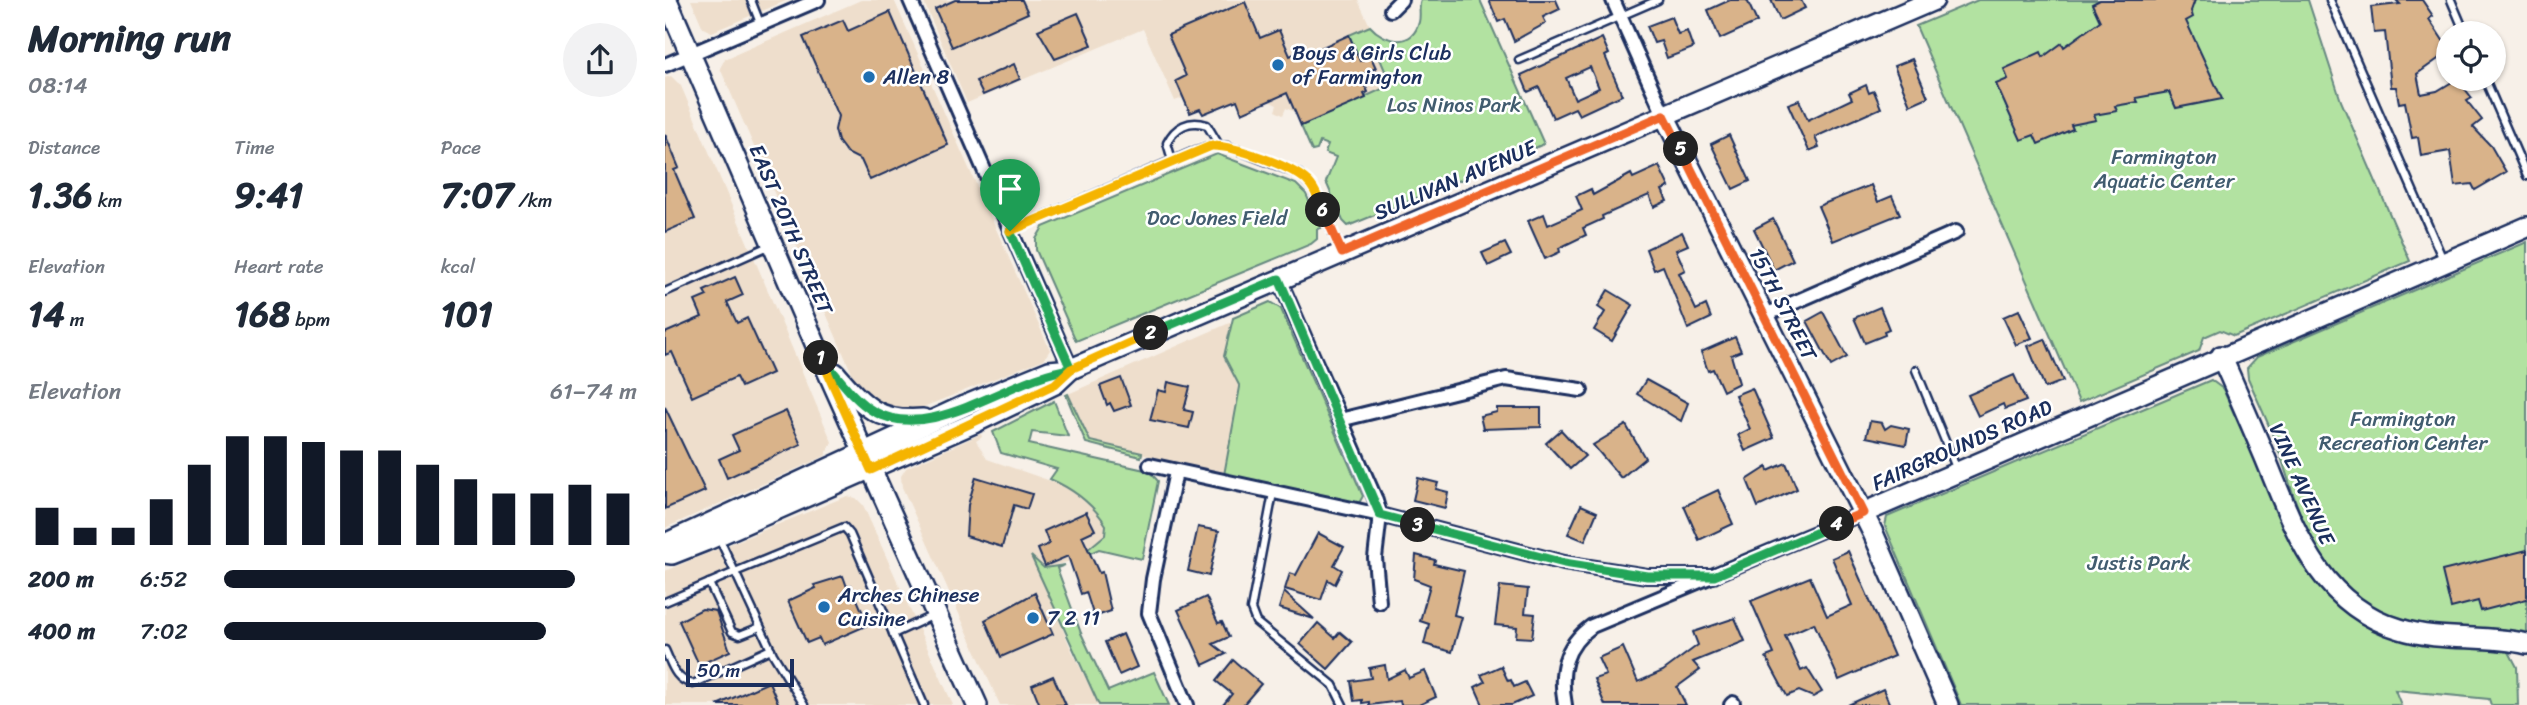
<!DOCTYPE html>
<html lang="en">
<head>
<meta charset="utf-8">
<style>
  body { margin:0; font-family:Sriracha,sans-serif; background:#f2f2f3; color:#1f2937; height:100vh; display:flex; flex-direction:column; font-size:26px; white-space:nowrap }
  * { box-sizing:border-box; margin:0 }
  p { font-size:23px; color:#747a83 }
  .icon { flex:none; width:38px; height:38px; fill:none; stroke:currentColor; stroke-width:2; stroke-linecap:round; stroke-linejoin:round }
  .map { position:relative; flex:1; overflow:hidden }
  .sheet { display:flex; flex-direction:column; background:#fff; width:665px }
  .sheet>* { flex:none }
  .fabs { position:absolute; left:1771px; top:21px; display:grid; gap:14px }
  .fabs a { display:grid; place-items:center; width:70px; height:70px; border-radius:50%; background:#fff; box-shadow:0 2px 5px #0004; font-size:35px }
  .scale { position:absolute; left:21px; bottom:18px; width:108px; box-sizing:border-box; padding-left:7px; border:4px solid #1b2f5e; border-top:0; font-size:19px; line-height:24px; white-space:nowrap; color:#1b2f5e; -webkit-text-stroke:5px #fff; paint-order:stroke }
  .pin { position:absolute; display:grid; place-items:center; width:60px; height:60px; color:#fff; margin:-72px -30px; border-radius:50% 50% 50% 0; rotate:-45deg; box-shadow:0 0 7px #0007 }
  .pin .icon { rotate:45deg }
  .km { position:absolute; width:35px; height:35px; margin:-18px; border-radius:50%; background:#222; color:#fff; font-size:19px; line-height:35px; text-align:center }
  .round { display:grid; place-items:center; flex:none; width:74px; height:74px; border-radius:37px; background:#f2f2f3 }
  .overview { display:flex; align-items:center; justify-content:space-between; height:119px; padding:0 28px }
  h1 { font-size:38px; font-weight:800; line-height:52px }
  .stats { display:grid; grid-template-columns:repeat(3,1fr); gap:10px; height:119px; padding:7px 28px }
  .stats div { display:grid; align-content:center }
  .stats b { font-size:35px; font-weight:800 }
  .stats small { font-size:19px; font-weight:400 }
  .stats p { font-size:19px }
  .chart { height:196px; padding:14px 28px }
  .chart p { display:flex; justify-content:space-between }
  .chart svg { width:100%; height:126px; margin-top:7px; stroke:#111827; stroke-width:6 }
  ul { padding:0 28px; list-style:none; font-size:23px }
  li { display:grid; grid-template-columns:112px 84px 1fr; align-items:center; height:52px }
  li i { height:18px; border-radius:9px; background:#111827 }
  main { display:flex; flex:1; min-height:0 }
  .map>svg:first-child { display:block }
</style>
</head>
<body>
<main>
<section class="sheet">
<div class="overview"><div><h1>Morning run</h1><p>08:14</p></div><a class="round"><svg class="icon" aria-label="share" viewBox="0 0 24 24"><path d="M12 15V3M7 8l5-5 5 5M5 13v7h14v-7"/></svg></a></div>
<div class="stats">
<div><p>Distance</p><b>1.36<small> km</small></b></div>
<div><p>Time</p><b>9:41</b></div>
<div><p>Pace</p><b>7:07<small> /km</small></b></div>
</div>
<div class="stats">
<div><p>Elevation</p><b>14<small> m</small></b></div>
<div><p>Heart rate</p><b>168<small> bpm</small></b></div>
<div><p>kcal</p><b>101</b></div>
</div>
<div class="chart"><p><span>Elevation</span>61–74 m</p>
<svg viewBox="0 0 160 44" preserveAspectRatio="none"><path d="M5 44V31M15 44V38M25 44V38M35 44V28M45 44V16M55 44V6M65 44V6M75 44V8M85 44V11M95 44V11M105 44V16M115 44V21M125 44V26M135 44V26M145 44V23M155 44V26"/></svg>
</div>
<ul>
<li><b>200 m</b>6:52<i style="width:85%"></i></li>
<li><b>400 m</b>7:02<i style="width:78%"></i></li>
</ul>
</section>
<div class="map">
<svg width="1862" height="705" viewBox="0 0 1862 705">
  <rect width="100%" height="100%" fill="#f7f0e8"/>
  <filter id="ink" filterUnits="userSpaceOnUse"><feTurbulence type="fractalNoise" baseFrequency=".0143" numOctaves="2"/><feDisplacementMap in="SourceGraphic" scale="14" xChannelSelector="R" yChannelSelector="G"/><feConvolveMatrix kernelMatrix="1 2 1 2 8 2 1 2 1" color-interpolation-filters="sRGB"/></filter>
  <g filter="url(#ink)">
    <g fill="#eedecc">
      <path d="M26 0H123L47 32 38 28Z"/>
      <path d="M196 0H229L385 350 379 359 238 415 229 416 195 392 55 68 60 59Z"/>
      <path d="M258 0H693L705 26 684 36 712 54 726 85 636 126 630 112 621 108 618 115 610 111 612 105 603 101 577 113 571 100 538 114 535 109 525 113 518 98 510 101 478 29 302 103Z"/>
      <path d="M6 76 16 86 167 442 160 456 0 528V78Z"/>
      <path d="M569 321 559 356 575 387 559 475 425 441 403 394Z"/>
      <path d="M316 434 317 437 311 441 322 459 403 487 433 513 441 525 440 536 410 560 379 568 368 558 406 649 434 705H335L237 487 236 476 241 468Z"/>
      <path d="M182 496 191 498 198 505 288 705H0V571Z"/>
    </g>
    <g fill="#b2e2a1" stroke="#668880" stroke-width="2">
      <path d="M756 0H815L879 144 833 164 825 160 820 170 683 226 678 221 661 182 671 157 660 153 663 145 655 142 652 150 647 151 636 126 726 85 713 54 695 61 684 35 705 26C719 42 747 49 754 22 756 14 753 7 756 0Z"/>
      <path d="M1313 0H1643L1676 101 1745 261 1569 336 1555 330 1539 337 1534 351 1414 402 1251 26Z"/>
      <path d="M552 154 631 184 641 194 656 228 652 229V239L646 244 411 341 371 250V239L378 227Z"/>
      <path d="M1862 242V634C1822 625 1780 633 1741 621 1659 597 1639 529 1616 457 1607 430 1594 404 1583 378L1582 368 1592 357Z"/>
      <path d="M605 302 616 309 698 496 694 503 559 475 575 387 559 356 568 318Z"/>
      <path d="M1546 380 1558 389C1573 423 1589 457 1604 492 1634 561 1660 622 1742 641 1774 649 1810 647 1843 650L1852 667 1853 705H1826L1824 699 1730 690 1736 705H1296L1220 526 1222 517Z"/>
      <path d="M403 394 425 441 477 453 476 457 421 443 401 395Z"/>
      <path d="M389 401 403 436 367 432 364 444 484 471 493 481 477 559 434 549 410 560 440 535 441 525C428 504 408 489 385 479L392 469 336 453 328 432Z"/>
      <path d="M366 556 379 568 400 565 392 568 416 633 443 691 489 672 504 705H434Z"/>
    </g>
    <g fill="#d9b38a" stroke="#1b2f5e" stroke-width="2" fill-rule="evenodd">
      <path d="M290 0H357L363 13 287 47 270 9Z"/>
      <path d="M824 0H891L895 9 878 17 881 23 849 41 840 19 833 22Z"/>
      <path d="M1065 0H1082L1092 22 1055 39 1043 10Z"/>
      <path d="M1106 0H1136L1140 8 1115 20Z"/>
      <path d="M1435 0H1530L1526 11 1528 17 1521 21 1557 99 1511 108 1504 92 1471 98 1473 102 1450 106 1452 111 1429 115 1431 120 1406 125 1408 129 1373 144 1369 135 1356 140 1331 84 1343 79 1339 69 1376 52 1378 57 1397 43 1399 47 1435 21 1427 4Z"/>
      <path d="M1731 0H1757L1768 16 1764 19 1783 48V52L1752 74 1756 94 1772 91 1792 79 1807 98 1802 101 1817 120 1808 127 1826 146 1841 172 1810 190 1807 184 1790 186 1785 151 1756 156 1753 137 1747 138 1740 102 1734 103 1731 87H1726L1720 32 1709 33 1706 7 1735 4Z"/>
      <path d="M580 2 595 38 614 30 625 56 636 51 638 56 684 35 695 61 706 57 711 68 696 75 703 92 699 94 701 98 636 126 622 93 577 113 572 100 538 114 535 109 525 113 511 81 521 76 503 35Z"/>
      <path d="M225 12 283 145 205 180 196 160 182 153 173 141 170 130 173 116 138 37 178 20 183 31Z"/>
      <path d="M413 13 427 45 390 59 373 30Z"/>
      <path d="M1006 17 1013 34 1022 31 1028 48 1002 58 996 41 989 43 982 26Z"/>
      <path d="M937 38 944 54 940 56 957 95 914 115 910 108 888 118 874 87 863 92 856 75ZM925 67 934 88 910 99 901 78Z"/>
      <path d="M1247 59 1263 97 1245 105 1229 66Z"/>
      <path d="M349 64 355 79 318 95 311 81Z"/>
      <path d="M1201 85 1204 93 1209 91 1216 108 1150 137 1154 147 1144 151 1123 104 1134 100 1143 120 1187 99 1184 93Z"/>
      <path d="M0 134 14 168 9 170 30 219 0 232Z"/>
      <path d="M1064 135 1085 181 1068 189 1046 144Z"/>
      <path d="M994 166 1004 187 997 190 1002 201 989 207 984 195 937 216 938 219 918 228 921 235 894 248 895 252 880 259 863 221 879 214 883 225 917 210 911 196 926 189 928 195 966 174 968 178Z"/>
      <path d="M1206 185 1213 202 1227 196 1235 214 1168 241 1153 206Z"/>
      <path d="M1108 219 1128 260 1109 270 1089 229Z"/>
      <path d="M1017 232 1023 245 1011 250 1020 270 1014 273 1031 310 1041 305 1046 318 1023 329 998 266 989 270 981 249Z"/>
      <path d="M840 243 846 255 823 266 817 253Z"/>
      <path d="M70 277 78 295 62 302 72 323 82 318 107 373 76 387 71 377 27 397 7 352 0 355V333L37 317 30 301 42 296 39 291Z"/>
      <path d="M943 290 968 305 947 341 929 330 940 312 933 307Z"/>
      <path d="M1215 307 1224 329 1219 331 1220 335 1200 343 1189 318Z"/>
      <path d="M1354 310 1367 338 1351 345 1338 317Z"/>
      <path d="M1158 312 1182 357 1166 366 1142 321Z"/>
      <path d="M1070 337 1076 351 1066 355 1074 383 1058 391 1048 369 1043 371 1036 352Z"/>
      <path d="M1380 339 1398 381 1380 388 1363 346Z"/>
      <path d="M1349 375 1361 401 1340 409 1338 404 1313 416 1303 395Z"/>
      <path d="M456 378 466 405 449 411 445 403 442 405 435 386Z"/>
      <path d="M981 380 1023 403 1016 421 972 394Z"/>
      <path d="M503 382 525 387 519 410 528 412 524 428 485 420 493 390 501 392Z"/>
      <path d="M1087 388 1109 438 1080 451 1073 435 1085 429 1070 395Z"/>
      <path d="M0 407 40 491 0 509Z"/>
      <path d="M832 408H876V427L818 429 815 416 832 412Z"/>
      <path d="M121 411 136 444 62 478 54 459 74 450 67 435Z"/>
      <path d="M1205 421 1217 423 1220 429 1226 425 1244 429 1241 445 1201 437Z"/>
      <path d="M961 425 980 458 956 478 928 445Z"/>
      <path d="M896 430 920 456 905 469 881 443Z"/>
      <path d="M1121 463 1132 489 1093 507 1082 480 1102 467 1103 471Z"/>
      <path d="M311 477 367 494 362 509 349 505 337 547 301 536 303 505Z"/>
      <path d="M753 478 773 483 771 489 783 492 780 508 748 500Z"/>
      <path d="M1053 490 1068 524 1034 540 1019 506Z"/>
      <path d="M916 505 932 512 920 541 903 534Z"/>
      <path d="M421 512 430 530 417 536 434 573 437 572 446 611 429 617 421 592 416 594 403 556 380 566 373 549 384 544 379 531Z"/>
      <path d="M533 527 554 531 544 576 523 571Z"/>
      <path d="M653 533 679 547 669 565 677 570 670 584 663 580 656 600 620 589 625 573 631 575Z"/>
      <path d="M1862 550V599L1816 611 1813 601 1786 608 1777 571Z"/>
      <path d="M1183 551 1229 656 1174 680 1149 623 1120 636 1136 671 1142 668 1157 692 1148 697 1134 691 1122 696 1101 657 1109 654 1086 601 1145 577 1162 616 1187 605 1167 558Z"/>
      <path d="M751 555 770 560 769 564 799 571 789 615 797 617 787 652 759 644 764 624 755 621 765 585 749 579Z"/>
      <path d="M178 576 182 587 186 585 203 625 157 645 154 638 142 643 123 601 151 588 149 585Z"/>
      <path d="M835 586 863 589 860 613 870 614 867 638 851 637 852 627 830 625Z"/>
      <path d="M619 592 649 619 614 608Z"/>
      <path d="M370 593 388 634 336 657 320 620Z"/>
      <path d="M541 597 553 623 557 622 564 637 548 644 561 654 538 665 513 610Z"/>
      <path d="M37 609 51 611 65 651 34 665 14 621Z"/>
      <path d="M1070 618 1080 641 1028 662 1035 670 1012 687 1021 705H940L929 679 941 675 933 658 958 647 973 682 998 671 1033 645 1028 632Z"/>
      <path d="M653 623 670 638 675 632 687 642 663 669 635 644Z"/>
      <path d="M458 634 472 667 454 675 440 642Z"/>
      <path d="M568 660 596 684 578 705H558L567 694 551 681Z"/>
      <path d="M720 665 722 679 740 670 744 678 760 671 771 697 754 705H736L735 701 704 705V702L697 703V700L689 701 686 681 706 678 704 668Z"/>
      <path d="M836 666 843 681 846 680 849 687 860 682 867 696 847 705H818L810 687 820 682 816 675Z"/>
      <path d="M388 676 401 705H375L367 685Z"/>
      <path d="M104 682 114 705H52Z"/>
      <path d="M1218 689 1225 705H1183Z"/>
    </g>
    <g fill="none" stroke-linecap="round" stroke-linejoin="round">
      <defs>
        <g id="lane">
          <path d="M86 0 95 23"/>
          <path d="M1665 0 1779 262"/>
          <path d="M1786 0 1800 33"/>
          <path d="M854 60 993 0"/>
          <path d="M1820 79 1862 176"/>
          <path d="M507 160 502 143C510 127 524 119 542 125L554 145"/>
          <path d="M345 231 527 152 546 146H562L634 174 647 187 676 251"/>
          <path d="M0 292 106 245"/>
          <path d="M1251 370 1292 470"/>
          <path d="M608 493 586 609 591 622 668 685 678 705"/>
          <path d="M54 538 70 572 179 527 185 534 259 705"/>
          <path d="M44 583 67 632 75 635 95 627"/>
          <path d="M0 602 70 572 108 654 139 705"/>
          <path d="M228 634 267 616"/>
          <path d="M0 650C7 665 10 680 28 684L106 649"/>
        </g>
        <g id="street">
          <path d="M245 0 406 369"/>
          <path d="M948 0 999 115"/>
          <path d="M726 10 736 0"/>
          <path d="M0 65 153 0"/>
          <path d="M614 279 710 498 715 515 710 558 714 602"/>
          <path d="M1098 316 1291 232"/>
          <path d="M675 420 841 379 916 390"/>
          <path d="M485 465 715 515 899 563 982 576H1049"/>
          <path d="M511 472 488 579 484 613 522 705"/>
          <path d="M900 705C894 672 899 646 927 626L1198 513"/>
          <path d="M1066 705 1068 703"/>
        </g>
        <g id="secondary">
          <path d="M2 0 156 357 312 705"/>
          <path d="M999 115 1208 533 1283 705"/>
          <path d="M1556 356C1571 389 1585 422 1599 455 1629 527 1652 604 1735 629 1776 642 1820 634 1862 644"/>
          <path d="M170 373C198 405 212 423 258 419"/>
          <path d="M1198 513 1862 227"/>
          <path d="M0 544 299 406 384 371 406 369 1269 0"/>
          <path d="M0 553 7 554 40 541 309 423 390 384 406 369"/>
        </g>
      </defs>
      <use href="#lane" stroke="#1b2f5e" stroke-width="11"/>
      <use href="#street" stroke="#1b2f5e" stroke-width="18"/>
      <use href="#secondary" stroke="#1b2f5e" stroke-width="24"/>
      <use href="#lane" stroke="#fff" stroke-width="6"/>
      <use href="#street" stroke="#fff" stroke-width="12"/>
      <use href="#secondary" stroke="#fff" stroke-width="19"/>
    </g>
  </g>
  <g fill="none" stroke-linecap="round" stroke-linejoin="round" filter="url(#ink)">
    <defs>
      <path id="split-1" d="M156 358C172 374 188 400 208 411 267 445 345 376 406 369L345 231"/>
      <path id="split-2" d="M156 358 206 470 390 384 406 369 486 333"/>
      <path id="split-3" d="M486 333 614 279 715 515 753 525"/>
      <path id="split-4" d="M753 525 899 563 982 576H1049L1172 524"/>
      <path id="split-5" d="M1016 149 1198 513 1172 524"/>
      <path id="split-6" d="M658 210 677 253 999 115 1016 149"/>
      <path id="split-7" d="M345 231 546 146C568 145 626 166 642 181 650 188 654 200 658 210"/>
    </defs>
    <use href="#split-1" stroke="#fff" stroke-width="14"/>
    <use href="#split-2" stroke="#fff" stroke-width="14"/>
    <use href="#split-3" stroke="#fff" stroke-width="14"/>
    <use href="#split-4" stroke="#fff" stroke-width="14"/>
    <use href="#split-5" stroke="#fff" stroke-width="14"/>
    <use href="#split-6" stroke="#fff" stroke-width="14"/>
    <use href="#split-7" stroke="#fff" stroke-width="14"/>
    <use href="#split-1" stroke="#22a559" stroke-width="9"/>
    <use href="#split-2" stroke="#f5b400" stroke-width="9"/>
    <use href="#split-3" stroke="#22a559" stroke-width="9"/>
    <use href="#split-4" stroke="#22a559" stroke-width="9"/>
    <use href="#split-5" stroke="#f0652b" stroke-width="9"/>
    <use href="#split-6" stroke="#f0652b" stroke-width="9"/>
    <use href="#split-7" stroke="#f5b400" stroke-width="9"/>
  </g>
  <g fill="#1f6fb2" stroke="#fff" stroke-width="2.5">
    <circle cx="613" cy="65" r="7"/>
    <circle cx="204" cy="77" r="7"/>
    <circle cx="159" cy="607" r="7"/>
    <circle cx="368" cy="618" r="7"/>
  </g>
  <g text-anchor="middle" stroke-width="5" stroke-linejoin="round" paint-order="stroke">
    <g font-size="21" fill="#1b2f5e" stroke="#fff" text-anchor="start">
      <text x="627" y="60">Boys &amp; Girls Club<tspan x="627" dy="24">of Farmington</tspan></text>
      <text x="218" y="84">Allen 8</text>
      <text x="173" y="602">Arches Chinese<tspan x="173" dy="24">Cuisine</tspan></text>
      <text x="382" y="625">7 2 11</text>
    </g>
    <g font-size="21" fill="#415c6f" stroke="#fff">
      <text x="789" y="112">Los Ninos Park</text>
      <text x="1499" y="164">Farmington<tspan x="1499" dy="24">Aquatic Center</tspan></text>
      <text x="552" y="225">Doc Jones Field</text>
      <text x="1738" y="426">Farmington<tspan x="1738" dy="24">Recreation Center</tspan></text>
      <text x="1474" y="570">Justis Park</text>
    </g>
    <g font-size="21" fill="#1b2f5e" stroke="#fff">
      <text transform="translate(790 180) rotate(-23)" y="7">SULLIVAN AVENUE</text>
      <text transform="translate(126 229) rotate(67)" y="7">EAST 20TH STREET</text>
      <text transform="translate(1118 304) rotate(63)" y="7">15TH STREET</text>
      <text transform="translate(1297 445) rotate(-24)" y="7">FAIRGROUNDS ROAD</text>
      <text transform="translate(1637 484) rotate(66)" y="7">VINE AVENUE</text>
    </g>
  </g>
</svg>
<div class="fabs">
<a><svg class="icon" aria-label="locate" viewBox="0 0 24 24"><circle cx="12" cy="12" r="6"/><path d="M12 2v4M12 18v4M2 12h4M18 12h4"/></svg></a>
</div>
<div class="scale">50 m</div>
<div class="pin" style="left:345px;top:231px;background:#1e9e55"><svg class="icon" aria-label="arrive" viewBox="0 0 24 24"><path d="M6 21V4h12l-3 4 3 4H6"/></svg></div>
<b class="km" style="left:156px;top:358px">1</b>
<b class="km" style="left:486px;top:333px">2</b>
<b class="km" style="left:753px;top:525px">3</b>
<b class="km" style="left:1172px;top:524px">4</b>
<b class="km" style="left:1016px;top:149px">5</b>
<b class="km" style="left:658px;top:210px">6</b>
</div>
</main>
</body>
</html>
